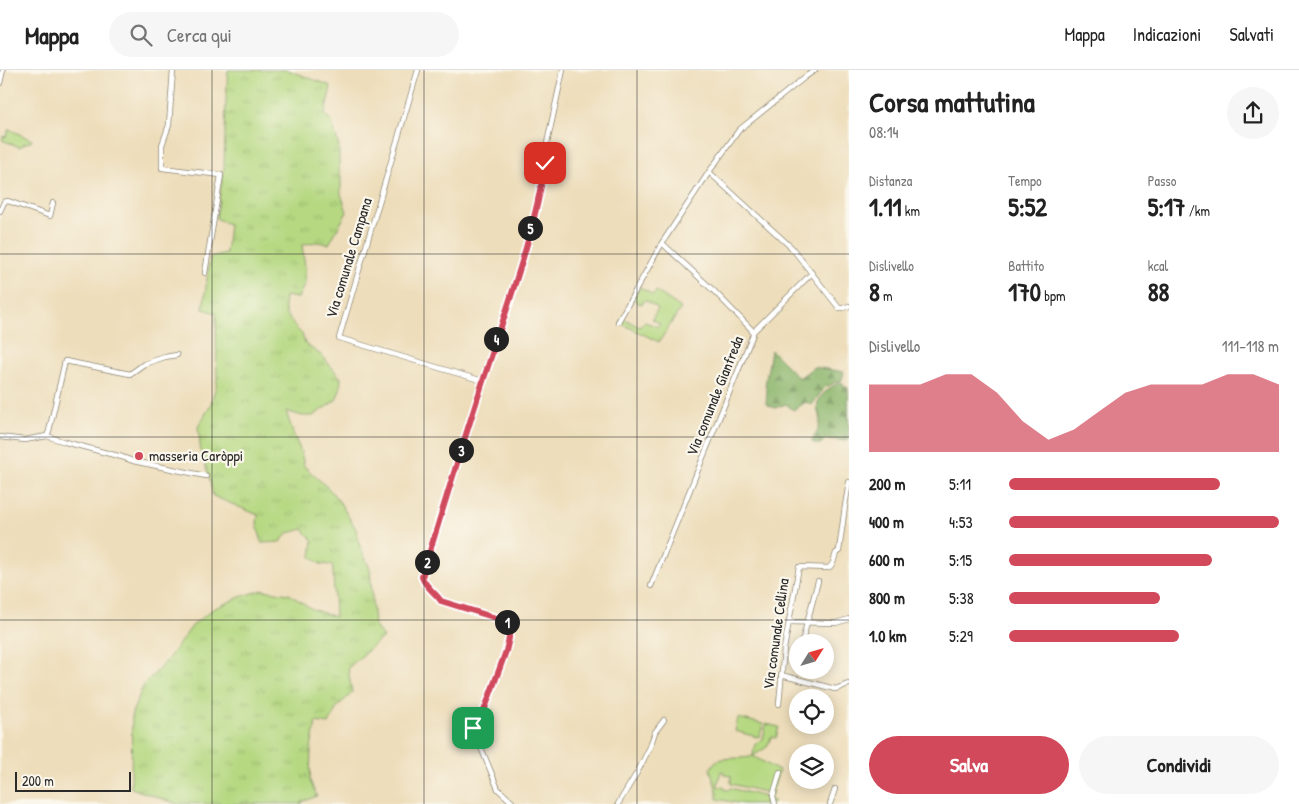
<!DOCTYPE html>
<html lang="it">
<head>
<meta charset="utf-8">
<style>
  body { margin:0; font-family:"Patrick Hand",sans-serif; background:#f6f6f6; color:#222; height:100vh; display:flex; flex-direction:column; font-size:19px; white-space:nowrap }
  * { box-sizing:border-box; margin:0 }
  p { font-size:16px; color:#767676 }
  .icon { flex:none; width:28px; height:28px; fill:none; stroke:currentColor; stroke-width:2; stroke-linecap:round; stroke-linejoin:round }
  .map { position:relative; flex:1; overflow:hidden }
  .panel { display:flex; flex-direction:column; background:#fff; width:450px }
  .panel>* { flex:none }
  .needle { width:32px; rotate:53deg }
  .controls { position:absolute; left:789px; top:564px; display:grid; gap:10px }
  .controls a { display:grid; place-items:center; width:45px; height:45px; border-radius:50%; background:#fff; box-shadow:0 2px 12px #0003; font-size:25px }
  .scale { position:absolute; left:15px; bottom:12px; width:116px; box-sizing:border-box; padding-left:5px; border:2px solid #2b2b2b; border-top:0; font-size:14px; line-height:18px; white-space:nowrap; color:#2b2b2b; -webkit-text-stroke:4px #fbf7ec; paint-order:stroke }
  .pin { position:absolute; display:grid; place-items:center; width:42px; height:42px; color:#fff; margin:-21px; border-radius:10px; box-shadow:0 2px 8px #0006 }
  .km { position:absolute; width:25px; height:25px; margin:-12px; border-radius:50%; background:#222; color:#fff; font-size:14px; line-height:25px; text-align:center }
  .round { display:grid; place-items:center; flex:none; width:52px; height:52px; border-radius:26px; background:#f6f6f6 }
  .head { display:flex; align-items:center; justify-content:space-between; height:85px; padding:0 20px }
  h1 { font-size:28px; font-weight:800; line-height:38px }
  .stats { display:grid; grid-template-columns:repeat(3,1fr); gap:8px; height:85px; padding:5px 20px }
  .stats div { display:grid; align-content:center }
  .stats b { font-size:25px; font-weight:800 }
  .stats small { font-size:14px; font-weight:400 }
  .stats p { font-size:14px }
  .chart { height:140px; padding:10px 20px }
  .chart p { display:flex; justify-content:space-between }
  .chart svg { width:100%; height:90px; margin-top:5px; fill:#d1495b; opacity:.7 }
  .action { display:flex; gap:10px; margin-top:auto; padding:10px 20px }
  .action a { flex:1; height:58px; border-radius:30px; background:#d1495b; color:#fff; font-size:20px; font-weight:800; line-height:58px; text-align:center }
  .action a+a { background:#f6f6f6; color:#222 }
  ul { padding:0 20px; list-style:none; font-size:16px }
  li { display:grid; grid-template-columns:80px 60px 1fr; align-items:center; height:38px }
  li i { height:12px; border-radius:6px; background:#d1495b }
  header { display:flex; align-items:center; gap:30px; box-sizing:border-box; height:70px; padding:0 25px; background:#fff; border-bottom:1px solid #e0e0e0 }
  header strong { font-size:24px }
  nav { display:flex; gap:28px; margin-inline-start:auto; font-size:18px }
  .search { width:350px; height:45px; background:#f6f6f6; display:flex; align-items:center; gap:12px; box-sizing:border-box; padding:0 18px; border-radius:28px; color:#767676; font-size:19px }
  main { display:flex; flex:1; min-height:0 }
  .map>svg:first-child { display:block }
</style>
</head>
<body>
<header>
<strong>Mappa</strong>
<div class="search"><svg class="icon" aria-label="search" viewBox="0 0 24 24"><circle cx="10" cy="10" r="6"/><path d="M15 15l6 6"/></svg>Cerca qui</div>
<nav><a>Mappa</a><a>Indicazioni</a><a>Salvati</a></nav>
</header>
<main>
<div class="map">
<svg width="849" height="734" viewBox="0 0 849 734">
  <defs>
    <pattern id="grass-tufts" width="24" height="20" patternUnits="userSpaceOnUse" patternTransform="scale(1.25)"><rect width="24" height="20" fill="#b5d881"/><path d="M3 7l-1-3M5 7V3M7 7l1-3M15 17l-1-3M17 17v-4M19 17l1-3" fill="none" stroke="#9cba70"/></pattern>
    <pattern id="forest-firs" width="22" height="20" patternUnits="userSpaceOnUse" patternTransform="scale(1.25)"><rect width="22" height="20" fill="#90b86f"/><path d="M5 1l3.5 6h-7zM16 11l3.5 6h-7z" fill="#76965b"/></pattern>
  </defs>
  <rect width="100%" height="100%" fill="#fbf7ec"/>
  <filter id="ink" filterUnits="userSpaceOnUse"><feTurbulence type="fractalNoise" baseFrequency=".02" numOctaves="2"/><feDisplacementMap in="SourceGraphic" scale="10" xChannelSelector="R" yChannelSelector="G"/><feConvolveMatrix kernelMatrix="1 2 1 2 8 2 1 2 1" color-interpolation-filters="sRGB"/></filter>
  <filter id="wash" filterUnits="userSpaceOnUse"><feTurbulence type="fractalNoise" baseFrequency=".0096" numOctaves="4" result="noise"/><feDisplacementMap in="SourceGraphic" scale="20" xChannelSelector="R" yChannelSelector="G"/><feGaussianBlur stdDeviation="1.12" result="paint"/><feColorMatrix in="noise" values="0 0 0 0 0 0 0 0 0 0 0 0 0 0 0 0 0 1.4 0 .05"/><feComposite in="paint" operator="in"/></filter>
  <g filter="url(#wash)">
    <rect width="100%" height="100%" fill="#edddba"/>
    <path fill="url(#grass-tufts)" stroke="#708256" d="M228 0H288L331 16 325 44 332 52 339 77V99L341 108V124L347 142 329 174 316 172 302 175 305 197V213L298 228 285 226 284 236 286 244 296 258 302 264 305 274 321 285 341 308 340 320 336 330 313 346H302L286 341 293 363 301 382 304 396 329 419 339 431 356 459 359 474 370 499 374 555 383 567 348 598 352 623 337 637 329 654 316 652 311 678 310 711 317 726 302 732V734H177L131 718 132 643 144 614 164 594 193 555 213 539 240 527 263 520 289 524 312 539 335 547 333 500 332 495 320 494 311 487 313 471 303 459 288 463 280 472 262 473 257 454 258 445 213 426 209 406 201 383 198 357 210 336 217 313 216 243 203 239 210 187 226 183 229 155 216 148 224 97 226 31Z"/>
    <g fill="url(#forest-firs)" stroke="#5e724d">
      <path d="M771 280 799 308 814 297 844 302 842 310C835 311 831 316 825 317L812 335 806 332 793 340 786 334 775 338 766 334 767 320 765 316Z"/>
      <path d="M840 312 843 313 844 316 848 318 849 371 826 369 820 374H815L811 371C816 364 820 358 820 349 821 342 820 349 818 342 814 327 829 318 840 312Z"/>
    </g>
    <g fill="#b5d881" stroke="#708256">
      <path d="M9 59 32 70 31 72 25 73 20 77 2 70 3 66 6 67Z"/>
      <path d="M640 217 653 225 656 221 681 238 659 272 620 253 623 248 639 257 645 252 658 257 660 254 652 249 658 238 645 230 643 233 640 234 633 229Z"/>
      <path d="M738 648 763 654 760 666 757 667 735 661Z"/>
      <path d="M766 654 779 657 776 668 771 667 767 677 753 686 779 701 771 726 769 723 731 714V706L724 705V702L721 701 717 716 724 717V719L728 720 730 718 770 728 773 731V734H743L717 729V721L710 699C712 697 713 694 715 692 721 686 743 690 753 686 754 677 753 673 763 669Z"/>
    </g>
  </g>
  <g filter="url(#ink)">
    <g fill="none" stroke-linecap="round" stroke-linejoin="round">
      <defs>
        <g id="minor">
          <path d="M173 0 169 55 162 75V98L221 105 205 203"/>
          <path d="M418 0 339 268 483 311"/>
          <path d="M0 13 3 0"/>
          <path d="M709 102 792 178 839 238H843L849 236"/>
          <path d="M0 141 4 132 8 131 50 146 53 133"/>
          <path d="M618 252 662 173 709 102 739 60 805 7 815 0"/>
          <path d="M753 262 812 203"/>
          <path d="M47 366 65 372 122 387 133 391 206 406"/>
          <path d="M0 367 25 370 47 366 49 361 65 291 130 304 144 294 165 287 177 285"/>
          <path d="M651 516 753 264 751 259 715 222 662 173"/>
          <path d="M789 552 836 553 849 549"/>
          <path d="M802 572 818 511"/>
          <path d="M781 605 835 619C840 618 844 615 849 614"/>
          <path d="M779 634 784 579 799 497 829 498 833 493 836 483 839 481 845 436 849 412"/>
          <path d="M514 734 498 719 473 658 480 652 506 581 509 568V553L441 531C435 522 426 518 422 507L483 311 520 197 541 118 545 93 544 87 563 0"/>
          <path d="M618 734 638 701 650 677 655 662 664 650"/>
          <path d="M775 734 773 726 780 702"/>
          <path d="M830 734 835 719"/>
        </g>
      </defs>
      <use href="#minor" stroke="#8c8472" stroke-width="6"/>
      <use href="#minor" stroke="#fff" stroke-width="4.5"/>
    </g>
  </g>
  <g fill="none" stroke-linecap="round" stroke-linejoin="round" filter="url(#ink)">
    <defs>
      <path id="route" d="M473 658 480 652 506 581 509 568V552L441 531C435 522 426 518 422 507 444 435 466 362 490 290 511 226 535 160 545 93"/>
    </defs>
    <use href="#route" stroke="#fff" stroke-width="10"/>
    <use href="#route" stroke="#d1495b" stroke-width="6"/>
  </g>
  <path fill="none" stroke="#2b2b2b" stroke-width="1" stroke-opacity="0.55" d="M212 0V734M424 0V734M637 0V734M0 184H849M0 367H849M0 550H849"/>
  <circle fill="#d1495b" stroke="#fbf7ec" stroke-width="2" cx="139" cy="386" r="5"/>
  <g text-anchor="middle" stroke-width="4.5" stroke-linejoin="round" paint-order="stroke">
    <g font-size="15" fill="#2b2b2b" stroke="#fbf7ec">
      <text transform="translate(349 188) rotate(-73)" y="5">Via comunale Campana</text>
      <text transform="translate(715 326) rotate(-68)" y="5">Via comunale Gianfreda</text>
      <text transform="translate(776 564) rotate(-82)" y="5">Via comunale Cellina</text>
    </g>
    <g font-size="15" fill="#2b2b2b" stroke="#fbf7ec" text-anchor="start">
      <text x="149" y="391">masseria Caròppi</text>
    </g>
  </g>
</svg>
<div class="controls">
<a><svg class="needle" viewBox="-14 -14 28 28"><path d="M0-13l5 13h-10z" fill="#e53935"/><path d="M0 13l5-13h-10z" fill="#767676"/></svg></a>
<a><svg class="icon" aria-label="locate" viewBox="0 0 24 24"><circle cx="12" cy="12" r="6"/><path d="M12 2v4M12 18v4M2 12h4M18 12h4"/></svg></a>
<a><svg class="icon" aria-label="layers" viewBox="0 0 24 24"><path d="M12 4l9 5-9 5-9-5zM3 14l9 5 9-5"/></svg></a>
</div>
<div class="scale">200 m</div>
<div class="pin" style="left:473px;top:658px;background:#1e9e55"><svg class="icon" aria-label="arrive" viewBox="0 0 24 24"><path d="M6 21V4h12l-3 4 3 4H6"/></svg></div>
<div class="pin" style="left:545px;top:93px;background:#d93025"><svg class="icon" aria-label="check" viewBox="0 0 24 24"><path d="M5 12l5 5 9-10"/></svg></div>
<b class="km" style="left:507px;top:552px">1</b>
<b class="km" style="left:427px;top:492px">2</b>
<b class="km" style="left:461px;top:380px">3</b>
<b class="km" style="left:496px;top:269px">4</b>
<b class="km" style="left:530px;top:158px">5</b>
</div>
<section class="panel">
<div class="head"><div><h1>Corsa mattutina</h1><p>08:14</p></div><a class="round"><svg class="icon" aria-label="share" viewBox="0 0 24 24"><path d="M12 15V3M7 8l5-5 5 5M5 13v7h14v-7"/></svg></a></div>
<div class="stats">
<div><p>Distanza</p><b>1.11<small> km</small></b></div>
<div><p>Tempo</p><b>5:52</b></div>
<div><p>Passo</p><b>5:17<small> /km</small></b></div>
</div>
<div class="stats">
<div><p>Dislivello</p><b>8<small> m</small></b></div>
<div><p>Battito</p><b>170<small> bpm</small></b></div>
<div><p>kcal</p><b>88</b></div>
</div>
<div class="chart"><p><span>Dislivello</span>111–118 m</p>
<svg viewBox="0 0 160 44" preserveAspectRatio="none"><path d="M0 44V11L10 11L20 11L30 6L40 6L50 15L60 29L70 38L80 33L90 24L100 15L110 11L120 11L130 11L140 6L150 6L160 11V44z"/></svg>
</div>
<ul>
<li><b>200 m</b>5:11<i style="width:78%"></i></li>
<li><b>400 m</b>4:53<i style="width:100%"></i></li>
<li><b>600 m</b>5:15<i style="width:75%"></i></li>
<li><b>800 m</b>5:38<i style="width:56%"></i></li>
<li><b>1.0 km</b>5:29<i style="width:63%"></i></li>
</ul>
<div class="action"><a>Salva</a><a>Condividi</a></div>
</section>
</main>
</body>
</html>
